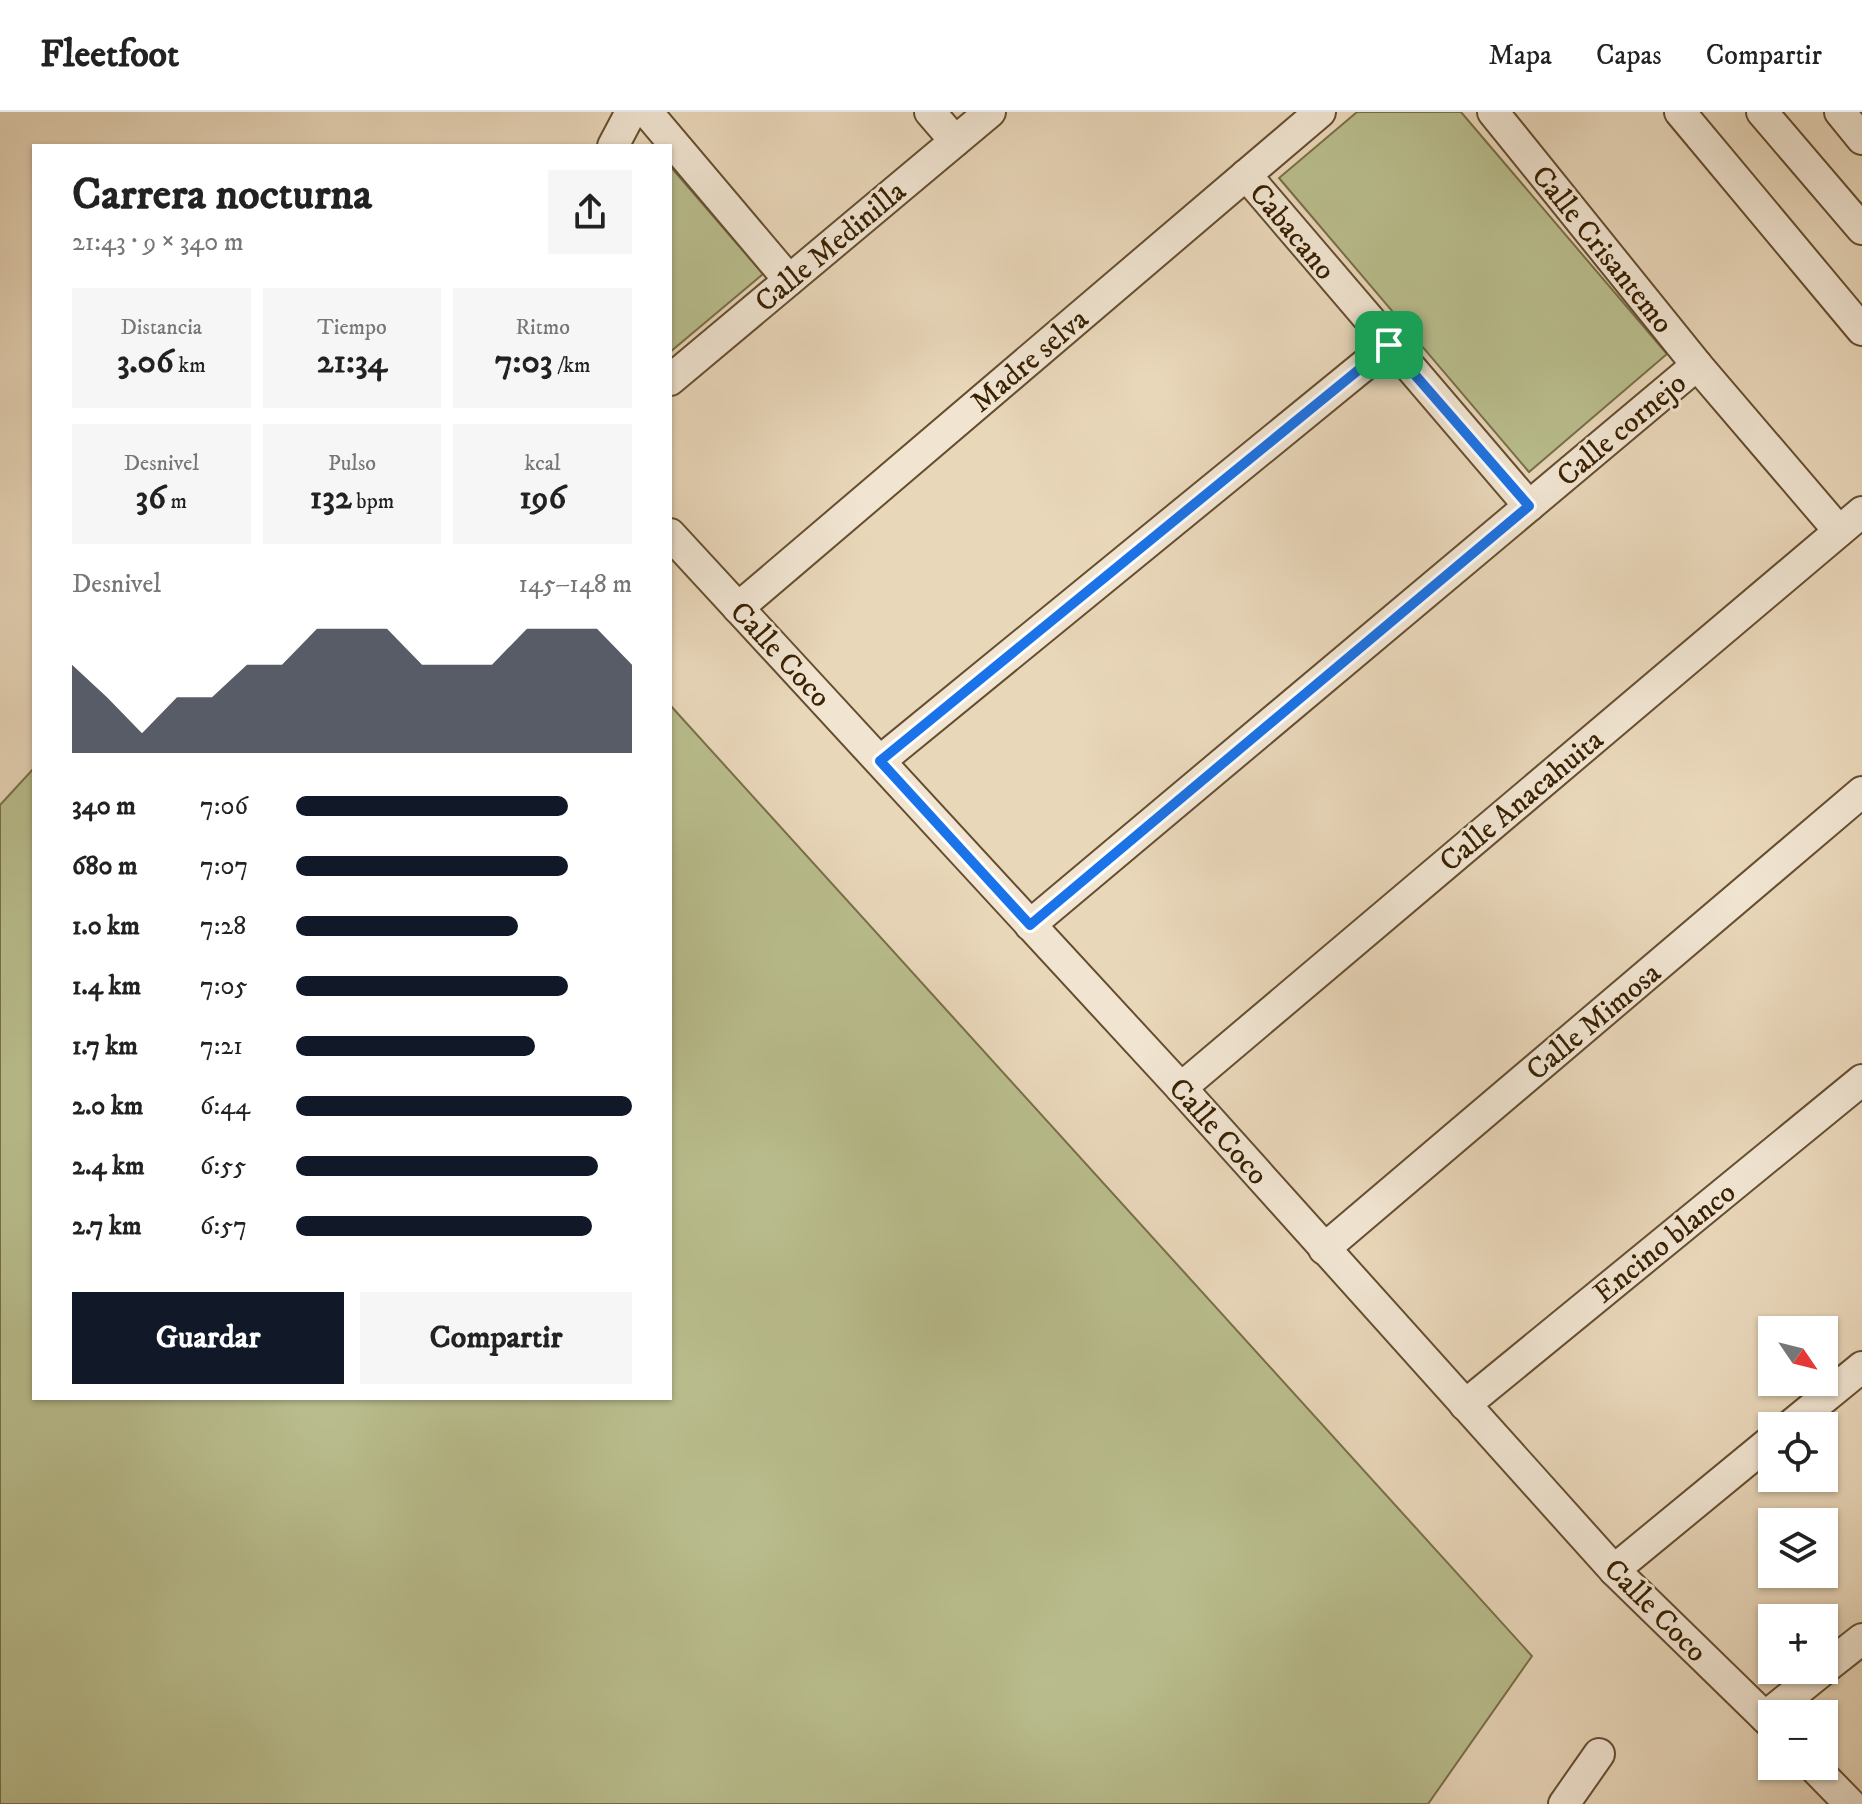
<!DOCTYPE html>
<html lang="es">
<head>
<meta charset="utf-8">
<style>
  body { margin:0; font-family:"IM FELL DW Pica",serif; background:#f6f6f6; color:#222; height:100vh; display:flex; flex-direction:column; font-size:30px; white-space:nowrap }
  * { box-sizing:border-box; margin:0 }
  p { font-size:26px; color:#767676 }
  .icon { flex:none; width:44px; height:44px; fill:none; stroke:currentColor; stroke-width:2; stroke-linecap:round; stroke-linejoin:round }
  .map { position:relative; flex:1; overflow:hidden }
  .side { position:absolute; left:32px; top:32px; width:640px; height:1256px; display:flex; flex-direction:column; background:#fff; border-radius:0px; box-shadow:0 2px 6px #0004 }
  .side>* { flex:none }
  .needle { width:52px; rotate:125deg }
  .tools { position:absolute; left:1758px; top:1204px; display:grid; gap:16px }
  .tools a { display:grid; place-items:center; width:80px; height:80px; border-radius:0px; background:#fff; box-shadow:0 2px 6px #0004; font-size:40px }
  .pin { position:absolute; display:grid; place-items:center; width:68px; height:68px; color:#fff; margin:-34px; border-radius:16px; box-shadow:0 4px 12px #0006 }
  .round { display:grid; place-items:center; flex:none; width:84px; height:84px; border-radius:0px; background:#f6f6f6 }
  .headline { display:flex; align-items:center; justify-content:space-between; height:136px; padding:0 40px }
  h1 { font-size:44px; font-weight:700; line-height:60px }
  .figures { display:grid; grid-template-columns:repeat(3,1fr); gap:12px; height:136px; padding:8px 40px }
  .figures div { display:grid; align-content:center; border-radius:0px; background:#f6f6f6; text-align:center }
  .figures b { font-size:34px; font-weight:700 }
  .figures small { font-size:22px; font-weight:400 }
  .figures p { font-size:22px }
  .chart { height:224px; padding:16px 40px }
  .chart p { display:flex; justify-content:space-between }
  .chart svg { width:100%; height:144px; margin-top:8px; fill:#111827; opacity:.7 }
  .primary-button { display:flex; gap:16px; margin-top:auto; padding:16px 40px }
  .primary-button a { flex:1; height:92px; border-radius:0px; background:#111827; color:#fff; font-size:32px; font-weight:700; line-height:92px; text-align:center }
  .primary-button a+a { background:#f6f6f6; color:#222 }
  ul { padding:0 40px; list-style:none; font-size:26px }
  li { display:grid; grid-template-columns:128px 96px 1fr; align-items:center; height:60px }
  li i { height:20px; border-radius:10px; background:#111827 }
  header { display:flex; align-items:center; gap:48px; box-sizing:border-box; height:112px; padding:0 40px; background:#fff; border-bottom:2px solid #e0e0e0 }
  header strong { font-size:38px }
  nav { display:flex; gap:44px; margin-inline-start:auto; font-size:28px }
  .map>svg:first-child { display:block }
</style>
</head>
<body>
<header>
<strong>Fleetfoot</strong>
<nav><a>Mapa</a><a>Capas</a><a>Compartir</a></nav>
</header>
<div class="map">
<svg width="1862" height="1692" viewBox="0 0 1862 1692">
  <rect width="100%" height="100%" fill="#e9d7ba"/>
  <filter id="stains"><feTurbulence type="fractalNoise" baseFrequency=".0025" numOctaves="4"/><feColorMatrix values="0 0 0 0 .2 0 0 0 0 .09 0 0 0 0 .02 0 0 0 .5 -.17"/></filter>
  <radialGradient id="worn" r=".72"><stop offset=".6" stop-color="#630" stop-opacity="0"/><stop offset="1" stop-color="#630" stop-opacity=".3"/></radialGradient>
  <g fill="#b9bd8d" stroke="#796f48" stroke-width="2">
    <path d="M1357 0H1461L1667 242 1529 360 1279 66Z"/>
    <path d="M670 54 763 162 670 240Z"/>
    <path d="M670 593 1532 1544 1428 1692H0V693L34 656V1286H670Z"/>
  </g>
  <g fill="none" stroke-linecap="round" stroke-linejoin="round">
    <defs>
      <g id="minor">
        <path d="M647 0 789 168"/>
        <path d="M930 0 955 29"/>
        <path d="M1493 0 1697 253 1839 419"/>
        <path d="M1680 0 1862 218"/>
        <path d="M1762 0 1862 117"/>
        <path d="M1840 0 1862 27"/>
        <path d="M613 34 631 0"/>
        <path d="M1246 63 1529 394"/>
        <path d="M670 268 990 0"/>
        <path d="M670 422 1181 976 1614 1458 1772 1612"/>
        <path d="M738 496 1320 0"/>
        <path d="M880 649 1389 233"/>
        <path d="M1030 813 1697 253"/>
        <path d="M1181 976 1862 400"/>
        <path d="M1324 1137 1862 680"/>
        <path d="M1465 1293 1862 968"/>
        <path d="M1790 1314 1862 1255"/>
        <path d="M1614 1458 1772 1328"/>
        <path d="M1824 1557 1862 1527"/>
        <path d="M1765 1605 1823 1558"/>
        <path d="M1813 1654 1850 1692"/>
        <path d="M1564 1692 1599 1642"/>
      </g>
    </defs>
    <use href="#minor" stroke="#654e30" stroke-width="34"/>
    <use href="#minor" stroke="#f1e5d2" stroke-width="30"/>
  </g>
  <g fill="none" stroke-linecap="round" stroke-linejoin="round">
    <defs>
      <path id="route" d="M1389 233 1529 394 1030 813 880 649Z"/>
    </defs>
    <use href="#route" stroke="#fff" stroke-width="16"/>
    <use href="#route" stroke="#1a73e8" stroke-width="10"/>
  </g>
  <g text-anchor="middle" stroke-width="6" stroke-linejoin="round" paint-order="stroke">
    <g font-size="30" fill="#392102" stroke="#f1e5d2">
      <text transform="translate(1293 119) rotate(50)" y="10">Cabacano</text>
      <text transform="translate(830 134) rotate(-40)" y="10">Calle Medinilla</text>
      <text transform="translate(1603 137) rotate(51)" y="10">Calle Crisantemo</text>
      <text transform="translate(1029 248) rotate(-40)" y="10">Madre selva</text>
      <text transform="translate(1621 317) rotate(-40)" y="10">Calle cornejo</text>
      <text transform="translate(781 542) rotate(47)" y="10">Calle Coco</text>
      <text transform="translate(1521 688) rotate(-40)" y="10">Calle Anacahuita</text>
      <text transform="translate(1593 909) rotate(-40)" y="10">Calle Mimosa</text>
      <text transform="translate(1219 1019) rotate(48)" y="10">Calle Coco</text>
      <text transform="translate(1664 1130) rotate(-39)" y="10">Encino blanco</text>
      <text transform="translate(1656 1498) rotate(45)" y="10">Calle Coco</text>
    </g>
  </g>
  <rect width="100%" height="100%" filter="url(#stains)"/>
  <rect width="100%" height="100%" fill="url(#worn)"/>
</svg>
<div class="tools">
<a><svg class="needle" viewBox="-14 -14 28 28"><path d="M0-13l5 13h-10z" fill="#e53935"/><path d="M0 13l5-13h-10z" fill="#767676"/></svg></a>
<a><svg class="icon" aria-label="locate" viewBox="0 0 24 24"><circle cx="12" cy="12" r="6"/><path d="M12 2v4M12 18v4M2 12h4M18 12h4"/></svg></a>
<a><svg class="icon" aria-label="layers" viewBox="0 0 24 24"><path d="M12 4l9 5-9 5-9-5zM3 14l9 5 9-5"/></svg></a>
<a>+</a>
<a>−</a>
</div>
<div class="pin" style="left:1389px;top:233px;background:#1e9e55"><svg class="icon" aria-label="arrive" viewBox="0 0 24 24"><path d="M6 21V4h12l-3 4 3 4H6"/></svg></div>
<section class="side">
<div class="headline"><div><h1>Carrera nocturna</h1><p>21:43 · 9 × 340 m</p></div><a class="round"><svg class="icon" aria-label="share" viewBox="0 0 24 24"><path d="M12 15V3M7 8l5-5 5 5M5 13v7h14v-7"/></svg></a></div>
<div class="figures">
<div><p>Distancia</p><b>3.06<small> km</small></b></div>
<div><p>Tiempo</p><b>21:34</b></div>
<div><p>Ritmo</p><b>7:03<small> /km</small></b></div>
</div>
<div class="figures">
<div><p>Desnivel</p><b>36<small> m</small></b></div>
<div><p>Pulso</p><b>132<small> bpm</small></b></div>
<div><p>kcal</p><b>196</b></div>
</div>
<div class="chart"><p><span>Desnivel</span>145–148 m</p>
<svg viewBox="0 0 160 44" preserveAspectRatio="none"><path d="M0 44V17L10 27L20 38L30 27L40 27L50 17L60 17L70 6L80 6L90 6L100 17L110 17L120 17L130 6L140 6L150 6L160 17V44z"/></svg>
</div>
<ul>
<li><b>340 m</b>7:06<i style="width:81%"></i></li>
<li><b>680 m</b>7:07<i style="width:81%"></i></li>
<li><b>1.0 km</b>7:28<i style="width:66%"></i></li>
<li><b>1.4 km</b>7:05<i style="width:81%"></i></li>
<li><b>1.7 km</b>7:21<i style="width:71%"></i></li>
<li><b>2.0 km</b>6:44<i style="width:100%"></i></li>
<li><b>2.4 km</b>6:55<i style="width:90%"></i></li>
<li><b>2.7 km</b>6:57<i style="width:88%"></i></li>
</ul>
<div class="primary-button"><a>Guardar</a><a>Compartir</a></div>
</section>
</div>
</body>
</html>
